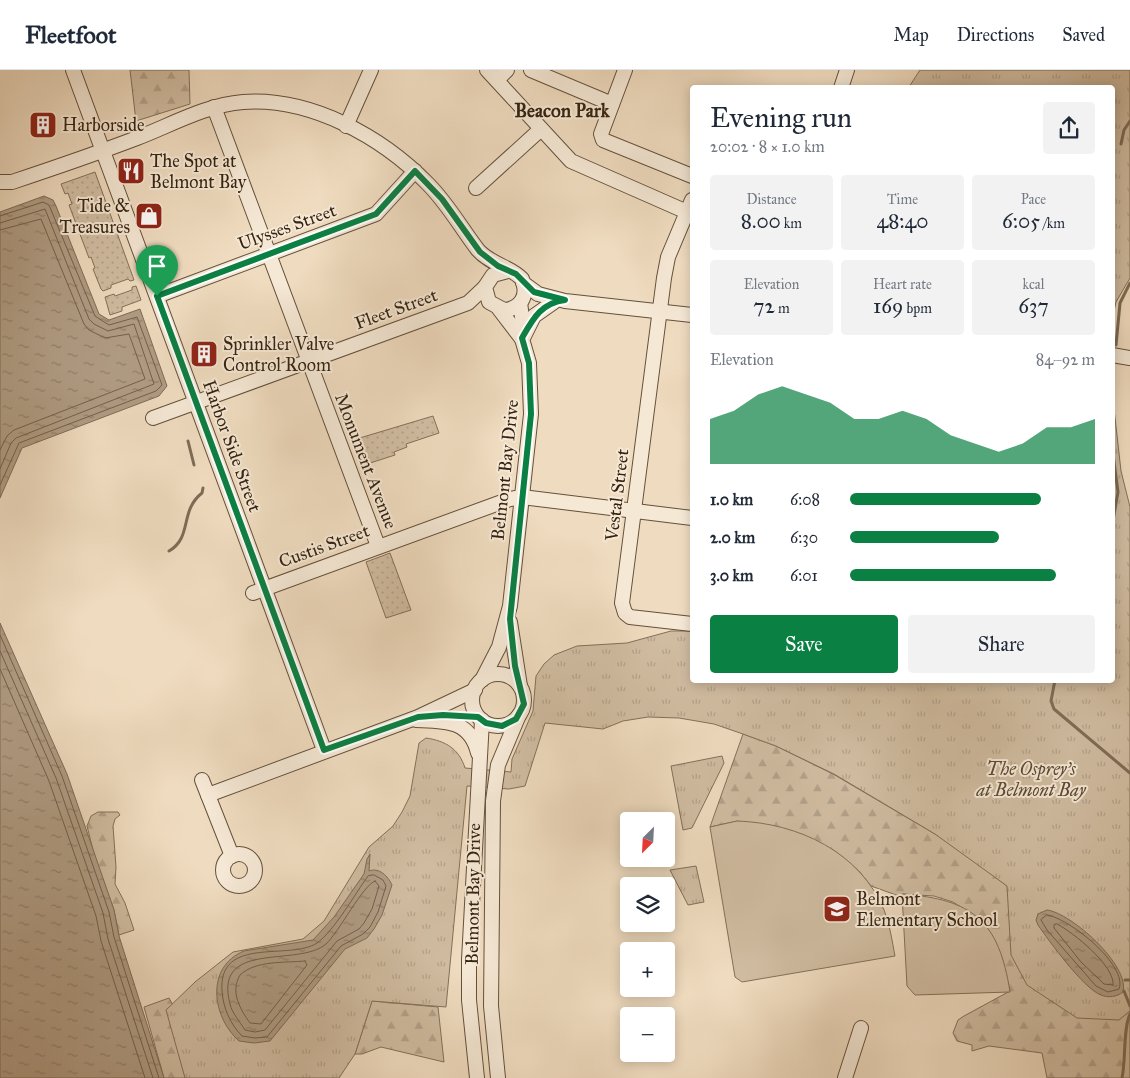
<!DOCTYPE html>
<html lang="en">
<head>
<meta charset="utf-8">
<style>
  body { margin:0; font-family:"IM FELL Great Primer",serif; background:#f2f2f3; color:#1f2937; height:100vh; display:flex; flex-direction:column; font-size:19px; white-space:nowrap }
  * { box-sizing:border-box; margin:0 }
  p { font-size:16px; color:#747a83 }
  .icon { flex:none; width:28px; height:28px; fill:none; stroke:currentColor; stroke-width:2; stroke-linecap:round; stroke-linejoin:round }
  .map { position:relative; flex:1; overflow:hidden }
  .details { position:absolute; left:690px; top:15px; width:425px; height:598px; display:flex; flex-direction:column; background:#fff; border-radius:5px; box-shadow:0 2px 12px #0003 }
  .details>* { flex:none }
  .needle { width:32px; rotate:204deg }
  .fabs { position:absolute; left:620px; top:742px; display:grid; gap:10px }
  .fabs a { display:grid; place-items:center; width:55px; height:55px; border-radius:5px; background:#fff; box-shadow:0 2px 12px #0003; font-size:25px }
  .pin { position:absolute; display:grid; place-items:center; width:42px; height:42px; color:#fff; margin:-51px -21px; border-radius:50% 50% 50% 0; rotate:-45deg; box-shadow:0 0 5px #0007 }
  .pin .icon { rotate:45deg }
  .round { display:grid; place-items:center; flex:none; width:52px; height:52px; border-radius:5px; background:#f2f2f3 }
  .overview { display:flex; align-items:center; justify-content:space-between; height:85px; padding:0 20px }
  h1 { font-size:28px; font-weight:600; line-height:38px }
  .stats { display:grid; grid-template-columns:repeat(3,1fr); gap:8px; height:85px; padding:5px 20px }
  .stats div { display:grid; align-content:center; border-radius:5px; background:#f2f2f3; text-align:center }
  .stats b { font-size:21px; font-weight:600 }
  .stats small { font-size:14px; font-weight:400 }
  .stats p { font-size:14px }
  .chart { height:140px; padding:10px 20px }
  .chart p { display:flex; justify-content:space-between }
  .chart svg { width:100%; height:90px; margin-top:5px; fill:#0b8043; opacity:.7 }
  .action { display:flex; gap:10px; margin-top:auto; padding:10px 20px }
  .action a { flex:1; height:58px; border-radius:5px; background:#0b8043; color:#fff; font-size:20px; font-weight:600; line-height:58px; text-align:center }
  .action a+a { background:#f2f2f3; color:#1f2937 }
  ul { padding:0 20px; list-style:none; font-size:16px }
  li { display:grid; grid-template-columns:80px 60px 1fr; align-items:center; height:38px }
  li i { height:12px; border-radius:6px; background:#0b8043 }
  header { display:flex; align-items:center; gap:30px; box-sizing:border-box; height:70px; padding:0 25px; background:#fff; border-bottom:1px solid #e0e1e3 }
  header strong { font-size:24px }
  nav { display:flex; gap:28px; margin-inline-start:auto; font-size:18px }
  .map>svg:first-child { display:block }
</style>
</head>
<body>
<header>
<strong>Fleetfoot</strong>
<nav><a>Map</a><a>Directions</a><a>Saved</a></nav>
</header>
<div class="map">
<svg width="1130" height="1008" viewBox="0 0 1130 1008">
  <defs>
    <pattern id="grass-dots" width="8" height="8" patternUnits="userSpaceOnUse" patternTransform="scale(1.25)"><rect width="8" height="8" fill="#d0bca1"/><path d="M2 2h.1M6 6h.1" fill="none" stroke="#b3a18a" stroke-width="1.8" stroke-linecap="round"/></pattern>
    <pattern id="forest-firs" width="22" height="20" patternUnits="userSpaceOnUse" patternTransform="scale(1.25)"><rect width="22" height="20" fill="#d0bca1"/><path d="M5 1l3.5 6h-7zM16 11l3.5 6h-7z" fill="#b3a18a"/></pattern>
    <pattern id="park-tufts" width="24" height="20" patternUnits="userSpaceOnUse" patternTransform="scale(1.25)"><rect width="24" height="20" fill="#d0bca1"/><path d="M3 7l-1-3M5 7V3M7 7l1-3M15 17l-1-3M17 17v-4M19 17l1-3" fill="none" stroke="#b3a18a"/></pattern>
    <pattern id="water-ripples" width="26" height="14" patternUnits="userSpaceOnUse" patternTransform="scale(1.25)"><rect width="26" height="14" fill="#b09c84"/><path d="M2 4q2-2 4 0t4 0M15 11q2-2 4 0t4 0" fill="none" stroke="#907f6b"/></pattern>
  </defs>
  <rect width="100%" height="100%" fill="#efdbbf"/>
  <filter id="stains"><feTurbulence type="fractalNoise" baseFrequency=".004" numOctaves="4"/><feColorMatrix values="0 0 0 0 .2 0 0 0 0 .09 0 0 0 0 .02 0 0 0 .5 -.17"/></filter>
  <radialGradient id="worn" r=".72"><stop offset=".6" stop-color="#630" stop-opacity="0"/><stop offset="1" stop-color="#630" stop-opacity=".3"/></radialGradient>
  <g fill="url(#grass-dots)" stroke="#837059">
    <path d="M95 102 134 210 130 211 128 209 111 215V218L103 221 101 219 93 199 95 198 91 187 89 188 69 135 72 134 68 123 65 124 61 114Z"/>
    <path d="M136 216 141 230 122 237V241L110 245 105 227 114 224 115 226 132 220V217Z"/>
    <path d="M433 346 439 363 406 374 407 377 394 382 395 385 361 396 353 370Z"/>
    <path d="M390 483 411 540 386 548 366 492Z"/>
  </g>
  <g fill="url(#forest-firs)" stroke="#837059">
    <path d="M130 0H189L190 34 136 51Z"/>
    <path d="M743 664 776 676 833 704 935 764 981 796 1007 816 1118 950 1130 941V1008H1047L1042 983 989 976 972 981V975L957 971 953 963 958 950 964 946 1010 921 981 850 953 832 934 826 902 824 899 826 871 816 859 801 835 781 738 751 710 757Z"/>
    <path d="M98 742H118L120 745 115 749 113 756 116 797 115 814 125 833 134 860 119 865 114 840 95 788 87 756 91 746Z"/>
    <path d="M169 928 174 937 210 1008H164L144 937Z"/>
    <path d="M372 931 438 937 444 992 381 977 362 984H355Z"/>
  </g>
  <g fill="url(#park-tufts)" stroke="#837059">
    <path d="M920 0H1130V208L1116 232 1113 246 1112 18 909 17Z"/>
    <path d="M1113 330 1121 401 1130 437V941L1119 950 1077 948 1027 915 1011 885 1007 816 935 764 834 704 776 676 743 664 714 654 679 648 648 647 623 651 603 659 545 653 525 716 509 719 467 716 446 937 372 931 355 984 339 1008H185L166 940 195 912 233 882 303 869 324 851 369 777 393 756 402 742 410 726 419 673 426 668C446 671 459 679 465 698L511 702 512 689 533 641 536 606 544 594 554 585 577 576 627 573 671 561H692V610H1112Z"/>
    <path d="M722 686 724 693 692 758 683 760 671 696Z"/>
    <path d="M696 796 704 832 688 835 670 800Z"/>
  </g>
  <g fill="#d0bca1" stroke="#837059">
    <path d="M737 751C798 753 860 782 884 840 890 855 892 871 895 886L742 912 735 907 710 757Z"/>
    <path d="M902 824C973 829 999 851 1010 922L915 925 907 916Z"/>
  </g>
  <g fill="url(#water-ripples)" stroke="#7f6c56">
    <path d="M44 126 53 130 56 136 99 244 109 250 140 239 167 316 159 326 22 378 0 428V142Z"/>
    <path d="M0 553 67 704 114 840 119 866 164 1008H0Z"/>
    <path d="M370 784 369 801C379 797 388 806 392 815L382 845 374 859 367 868 345 879 270 971 254 973 239 971C212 947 205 897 244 881L313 870 334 847 364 804 367 789Z"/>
    <path d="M1047 840C1071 843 1130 895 1123 922 1117 927 1108 928 1101 925 1084 919 1049 871 1038 855L1036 850 1038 844Z"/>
  </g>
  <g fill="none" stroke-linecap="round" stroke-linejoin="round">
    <g stroke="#73604a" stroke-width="1">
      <path d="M0 146 43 132 49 135 95 246 109 255 137 247 162 315 156 321 19 373 0 415"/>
      <path d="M0 153 45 139 89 249 94 254 108 261 134 254 154 314 16 368 11 373 0 399"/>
      <path d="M0 160 41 149 84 254 89 260 105 268 129 264 145 309 14 360 7 366 0 380"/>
      <path d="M0 565 62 706 109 842 114 867 159 1008"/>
      <path d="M0 581 56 708 103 843 108 869 153 1008"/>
      <path d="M0 599 49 711 96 846 101 871 145 1008"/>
      <path d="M374 805 383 810 386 816 378 842 370 857 363 864 341 876 267 967 255 968 242 966C230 954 223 937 222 921 218 865 290 891 317 873 334 861 355 824 368 806Z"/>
      <path d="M375 811 379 816 372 839 364 853 359 859 337 871 265 960 255 962 245 960C240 952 232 943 230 934 213 869 298 898 326 874 339 862 363 815 375 811Z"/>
      <path d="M1047 845C1069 848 1128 895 1119 919L1108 922 1096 916 1047 860 1041 850Z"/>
      <path d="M1057 854C1073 862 1115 896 1113 915L1104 914 1081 892 1054 858V855Z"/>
      <path d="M305 891 307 895 261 954 250 953C240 939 230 922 240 905 256 890 285 893 305 891Z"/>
    </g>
    <g stroke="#7f6c56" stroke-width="3">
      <path d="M1121 74 1124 60 1130 51"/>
      <path d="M1116 275 1120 233 1130 213"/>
      <path d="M188 371 194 395"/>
      <path d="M1112 377 1118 422 1112 456"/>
      <path d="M169 481C193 467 179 441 202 423L203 418"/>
      <path d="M1055 610 1051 631 1054 639 1130 703"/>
      <path d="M1125 910H1130"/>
      <path d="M1124 921 1130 936"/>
      <path d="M1122 1008C1126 990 1123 958 1130 944"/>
    </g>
    <defs>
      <g id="minor">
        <path d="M73 0 324 680"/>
        <path d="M487 0 571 91 687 142"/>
        <path d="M531 0 612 34"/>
        <path d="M625 0 601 64 603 70 692 106"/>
        <path d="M497 10 507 0"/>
        <path d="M841 18 847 0"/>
        <path d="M214 37 378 476"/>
        <path d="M346 56 371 0"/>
        <path d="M0 112H12C54 98 95 84 137 68 171 55 206 35 243 32 311 27 382 67 428 114 448 134 461 158 478 180 490 194 511 197 522 209 529 225 521 239 504 240L489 232 485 217 493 205 508 201"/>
        <path d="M476 118 541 59"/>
        <path d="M692 130 668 187 664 208 622 533 625 543 630 547 692 554"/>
        <path d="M523 213 538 224 565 231 692 245"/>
        <path d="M157 226 376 144 415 101"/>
        <path d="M499 239 522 269"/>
        <path d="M524 266 534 246 554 232"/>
        <path d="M1112 285 1130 288"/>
        <path d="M153 348 468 233 485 217"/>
        <path d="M253 523 510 429 522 427 692 448"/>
        <path d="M510 552 520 616"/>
        <circle cx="498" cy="630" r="26"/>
        <path d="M482 610 499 577 510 536 531 344 529 293 522 269 523 254 520 233"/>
        <path d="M416 650C444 651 470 649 478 683"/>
        <path d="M202 710 232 786"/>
        <path d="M208 725 418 647 475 620"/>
        <circle cx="239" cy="800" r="16"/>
        <path d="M477 1008 469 930V890L482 650"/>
        <path d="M498 1008 491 936 493 731 498 695 519 645"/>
        <path d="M845 1008 861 958"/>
      </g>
    </defs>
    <use href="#minor" stroke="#64513c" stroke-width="16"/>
    <use href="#minor" stroke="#f5e8d5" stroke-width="14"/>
  </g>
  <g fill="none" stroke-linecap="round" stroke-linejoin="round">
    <defs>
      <path id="route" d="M415 101 442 129 480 182 498 196 516 204 534 222 565 230C541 233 533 249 522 268L529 293 531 344 510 549 515 596 524 634 516 649 502 656 486 653 478 647 443 645 418 647 324 680 157 226 376 144Z"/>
    </defs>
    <use href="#route" stroke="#fff" stroke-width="10"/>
    <use href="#route" stroke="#0b8043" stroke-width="6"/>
  </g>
  <defs>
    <symbol id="building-square" viewBox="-11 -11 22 22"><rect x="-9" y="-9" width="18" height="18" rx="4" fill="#8f2418" stroke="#f5e8d5"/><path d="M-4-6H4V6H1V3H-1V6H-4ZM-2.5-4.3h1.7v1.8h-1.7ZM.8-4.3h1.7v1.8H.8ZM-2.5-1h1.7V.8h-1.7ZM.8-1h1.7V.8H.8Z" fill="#fff"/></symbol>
    <symbol id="restaurant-square" viewBox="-11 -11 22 22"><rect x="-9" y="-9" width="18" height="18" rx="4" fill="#8f2418" stroke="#f5e8d5"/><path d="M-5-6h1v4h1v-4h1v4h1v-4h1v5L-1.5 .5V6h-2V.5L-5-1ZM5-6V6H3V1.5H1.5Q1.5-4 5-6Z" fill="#fff"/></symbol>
    <symbol id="shop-square" viewBox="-11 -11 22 22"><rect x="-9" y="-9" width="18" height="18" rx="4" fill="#8f2418" stroke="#f5e8d5"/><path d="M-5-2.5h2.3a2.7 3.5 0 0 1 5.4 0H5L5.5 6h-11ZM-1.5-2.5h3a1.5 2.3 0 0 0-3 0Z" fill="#fff"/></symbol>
    <symbol id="school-square" viewBox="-11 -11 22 22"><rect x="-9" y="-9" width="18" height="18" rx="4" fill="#8f2418" stroke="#f5e8d5"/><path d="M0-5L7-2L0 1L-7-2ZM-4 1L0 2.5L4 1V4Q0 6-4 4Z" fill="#fff"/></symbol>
  </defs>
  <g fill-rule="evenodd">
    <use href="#building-square" x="27" y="39" width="32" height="32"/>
    <use href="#restaurant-square" x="115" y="85" width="32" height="32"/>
    <use href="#shop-square" x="133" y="130" width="32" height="32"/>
    <use href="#building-square" x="188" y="268" width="32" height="32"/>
    <use href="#school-square" x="821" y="823" width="32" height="32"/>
  </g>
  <g text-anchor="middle" stroke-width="4" stroke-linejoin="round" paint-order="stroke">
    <g font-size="18" fill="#362311" stroke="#f5e8d5" text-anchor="start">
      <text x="62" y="61">Harborside</text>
      <text x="150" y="97">The Spot at<tspan x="150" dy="21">Belmont Bay</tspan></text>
      <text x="130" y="142" text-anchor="end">Tide &amp;<tspan x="130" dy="21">Treasures</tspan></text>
      <text x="223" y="280">Sprinkler Valve<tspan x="223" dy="21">Control Room</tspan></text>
      <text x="856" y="835">Belmont<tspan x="856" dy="21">Elementary School</tspan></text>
    </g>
    <g font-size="18" fill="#362311" stroke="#f5e8d5">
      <text transform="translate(287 157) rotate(-20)" y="6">Ulysses Street</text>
      <text transform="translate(396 239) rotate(-20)" y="6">Fleet Street</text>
      <text transform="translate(232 376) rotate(70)" y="6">Harbor Side Street</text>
      <text transform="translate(366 391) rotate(69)" y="6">Monument Avenue</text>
      <text transform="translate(505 400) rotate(-84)" y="6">Belmont Bay Drive</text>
      <text transform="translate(617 425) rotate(-83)" y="6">Vestal Street</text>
      <text transform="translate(324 476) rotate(-20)" y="6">Custis Street</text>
      <text transform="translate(473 824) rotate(-89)" y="6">Belmont Bay Drive</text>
    </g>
    <g font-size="18" font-style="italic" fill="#5c4935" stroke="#f5e8d5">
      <text x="1031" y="705">The Osprey's<tspan x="1031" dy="21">at Belmont Bay</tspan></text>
    </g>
    <g font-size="19" font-weight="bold" fill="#362311" stroke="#f5e8d5">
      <text x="562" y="47">Beacon Park</text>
    </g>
  </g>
  <rect width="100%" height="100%" filter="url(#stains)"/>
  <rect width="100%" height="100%" fill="url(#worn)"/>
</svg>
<div class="fabs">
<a><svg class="needle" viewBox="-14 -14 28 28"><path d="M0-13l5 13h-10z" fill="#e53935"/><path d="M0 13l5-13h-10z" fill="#747a83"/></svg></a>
<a><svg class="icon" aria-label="layers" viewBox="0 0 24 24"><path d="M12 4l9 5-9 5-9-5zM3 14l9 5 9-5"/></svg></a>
<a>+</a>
<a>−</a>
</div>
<div class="pin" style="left:157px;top:226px;background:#1e9e55"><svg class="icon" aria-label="arrive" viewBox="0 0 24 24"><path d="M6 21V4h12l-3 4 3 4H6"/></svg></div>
<section class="details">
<div class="overview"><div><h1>Evening run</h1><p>20:02 · 8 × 1.0 km</p></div><a class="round"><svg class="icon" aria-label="share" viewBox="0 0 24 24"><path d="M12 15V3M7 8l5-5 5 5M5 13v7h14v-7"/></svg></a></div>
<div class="stats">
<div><p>Distance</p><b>8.00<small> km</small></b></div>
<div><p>Time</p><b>48:40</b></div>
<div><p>Pace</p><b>6:05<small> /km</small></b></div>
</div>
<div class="stats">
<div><p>Elevation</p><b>72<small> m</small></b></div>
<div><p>Heart rate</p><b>169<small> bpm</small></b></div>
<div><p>kcal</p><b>637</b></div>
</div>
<div class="chart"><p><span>Elevation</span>84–92 m</p>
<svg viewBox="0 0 160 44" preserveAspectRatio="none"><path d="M0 44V22L10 18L20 10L30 6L40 10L50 14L60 22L70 22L80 18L90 22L100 30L110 34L120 38L130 34L140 26L150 26L160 22V44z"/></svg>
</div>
<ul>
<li><b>1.0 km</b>6:08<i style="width:78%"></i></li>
<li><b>2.0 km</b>6:30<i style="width:61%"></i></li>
<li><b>3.0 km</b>6:01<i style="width:84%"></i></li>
</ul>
<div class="action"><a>Save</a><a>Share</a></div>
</section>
</div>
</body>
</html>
